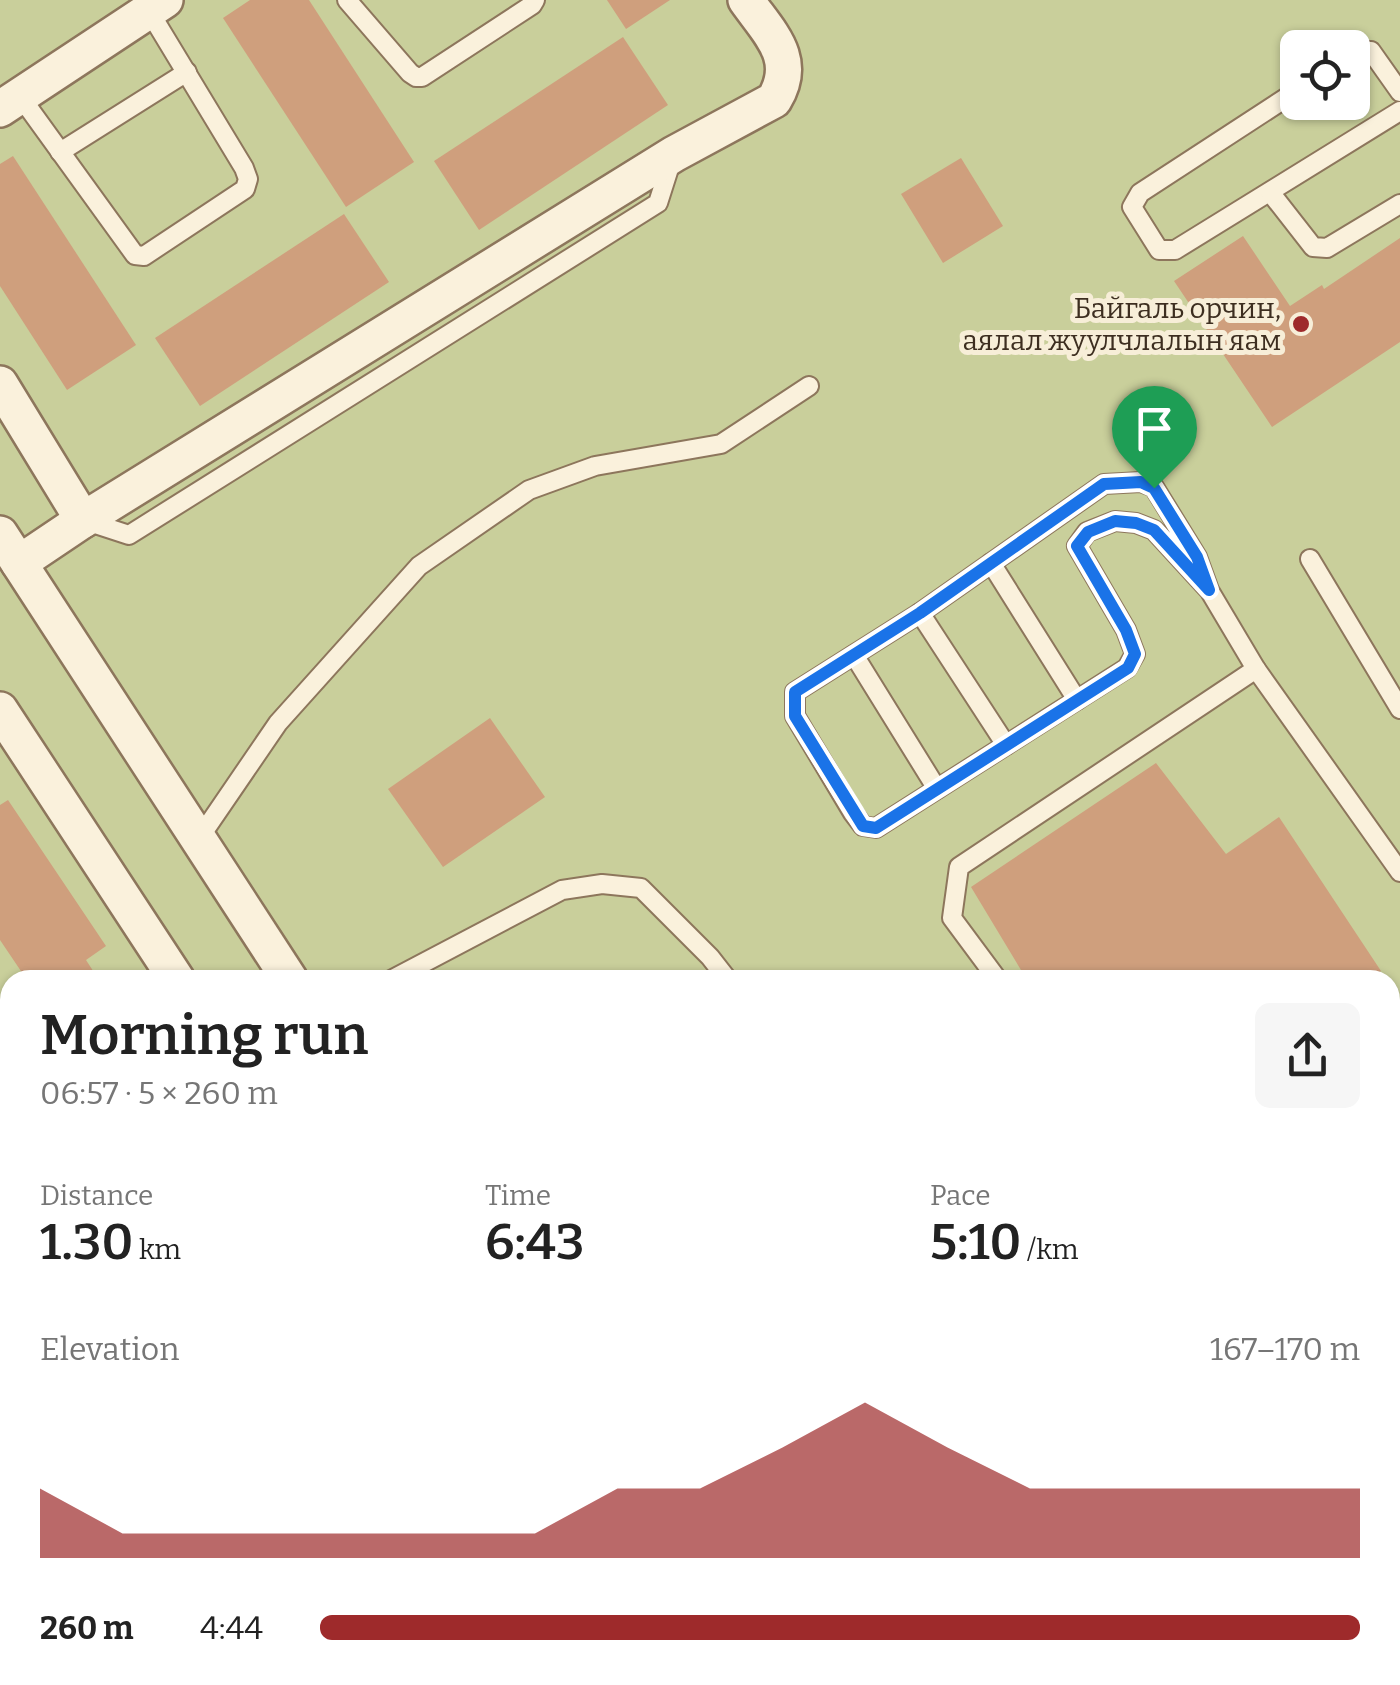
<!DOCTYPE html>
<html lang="en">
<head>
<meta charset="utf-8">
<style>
  body { margin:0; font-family:Bitter,serif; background:#f6f6f6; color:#222; height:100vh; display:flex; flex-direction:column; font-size:38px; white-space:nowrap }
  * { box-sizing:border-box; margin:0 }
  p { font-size:32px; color:#767676 }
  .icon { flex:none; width:55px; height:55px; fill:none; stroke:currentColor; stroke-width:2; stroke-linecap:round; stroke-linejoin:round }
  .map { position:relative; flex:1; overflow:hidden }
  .drawer { position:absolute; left:0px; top:970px; width:1400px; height:715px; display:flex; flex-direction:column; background:#fff; border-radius:30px 30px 0 0; box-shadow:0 2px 8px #0004 }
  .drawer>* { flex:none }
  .controls { position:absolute; left:1280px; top:30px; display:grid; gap:20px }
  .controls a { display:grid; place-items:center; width:90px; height:90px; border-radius:15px; background:#fff; box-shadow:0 2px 8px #0004; font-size:50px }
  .pin { position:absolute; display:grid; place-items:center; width:85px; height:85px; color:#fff; margin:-102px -42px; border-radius:50% 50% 50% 0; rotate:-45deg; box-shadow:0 0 10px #0007 }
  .pin .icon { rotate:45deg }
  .round { display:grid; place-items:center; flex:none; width:105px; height:105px; border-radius:15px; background:#f6f6f6 }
  .overview { display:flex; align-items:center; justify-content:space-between; height:170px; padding:0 40px }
  h1 { font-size:55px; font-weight:600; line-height:75px }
  .stats { display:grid; grid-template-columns:repeat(3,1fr); gap:15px; height:170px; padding:10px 40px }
  .stats div { display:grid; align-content:center }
  .stats b { font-size:50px; font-weight:600 }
  .stats small { font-size:28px; font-weight:400 }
  .stats p { font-size:28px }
  .chart { height:280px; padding:20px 40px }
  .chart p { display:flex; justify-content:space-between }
  .chart svg { width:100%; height:180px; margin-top:10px; fill:#9e2a2b; opacity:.7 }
  ul { padding:0 40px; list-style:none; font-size:32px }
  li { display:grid; grid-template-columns:160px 120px 1fr; align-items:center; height:75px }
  li i { height:25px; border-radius:12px; background:#9e2a2b }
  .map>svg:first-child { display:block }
</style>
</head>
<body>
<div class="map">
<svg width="1400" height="1685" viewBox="0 0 1400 1685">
  <rect width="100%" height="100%" fill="#f0e4c8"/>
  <path fill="#c9cf9b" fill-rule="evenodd" d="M0 0H1400V1685H0ZM1298 48H1352V102H1298ZM10 980H1390V1675H10Z"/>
  <g fill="#cf9f7d">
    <path d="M250 0H309L414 162 346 207 223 18Z"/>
    <path d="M607 0H670L626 29Z"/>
    <path d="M623 37 668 105 479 230 434 161Z"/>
    <path d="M13 156 136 345 67 390 0 286V164Z"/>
    <path d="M961 158 1003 226 943 263 901 194Z"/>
    <path d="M344 214 389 282 200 406 155 338Z"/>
    <path d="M1243 236 1290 306 1322 285 1324 289 1400 238V342L1272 427 1174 281Z"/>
    <path d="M490 718 545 797 443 867 388 789Z"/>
    <path d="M1156 763 1226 854 1279 817 1381 971 1369 980H1062L1055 971 1039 980H1027L971 887Z"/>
    <path d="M8 800 106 946 86 960 99 980H27L0 940V805Z"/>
    <path d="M1390 1117 1400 1132V1161L1390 1167Z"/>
    <path d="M10 1154V1257L0 1263V1160Z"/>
    <path d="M0 1326 10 1342V1461L0 1445Z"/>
  </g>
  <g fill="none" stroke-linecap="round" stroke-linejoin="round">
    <defs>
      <g id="lane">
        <path d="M347 0 410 73 416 77H422L532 5 535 0"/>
        <path d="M1352 54 1357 51H1371L1400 92"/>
        <path d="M1298 90 1140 193 1132 207 1159 250H1175L1400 111"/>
        <path d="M20 96 135 255 144 256 245 189 248 179 244 168 149 11"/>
        <path d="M60 152 187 72"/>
        <path d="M1270 192 1313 247 1327 248 1400 204"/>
        <path d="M83 520 129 535 658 203 672 159"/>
        <path d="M1310 559 1400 709"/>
        <path d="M991 563 1077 700"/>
        <path d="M1209 590 1154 530 1136 523 1115 521 1087 532 1077 546 1126 630 1135 654 1127 668 876 828 863 826 853 813 795 716V692L920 613 1104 484 1141 482 1154 487 1197 557 1209 590 1256 669 1400 872"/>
        <path d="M920 613 1006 745"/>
        <path d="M854 655 937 789"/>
        <path d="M198 840 278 723 419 566 529 490 595 466 721 444 809 386"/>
        <path d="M391 980 562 890 602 884 641 888 710 957 728 980"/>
        <path d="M998 980 952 918 959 867 1256 669"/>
        <path d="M1390 1202 1400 1195"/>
        <path d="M1390 1569 1400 1583"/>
        <path d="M1198 1675 1205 1685"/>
        <path d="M1336 1675 1343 1685"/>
        <path d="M944 1685 959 1675"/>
      </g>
      <g id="street">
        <path d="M0 109 165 0"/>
        <path d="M0 384 83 520"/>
        <path d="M0 534 290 980"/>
        <path d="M19 563 83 520 674 154 774 100C799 59 770 34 746 0"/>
        <path d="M0 710 177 980"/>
        <path d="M0 1077 10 1071"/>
        <path d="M0 1560 10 1575"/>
        <path d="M76 1675 82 1685"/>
        <path d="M653 1675 659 1685"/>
        <path d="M743 1675 750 1685"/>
        <path d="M293 1685 307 1675"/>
      </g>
    </defs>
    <use href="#lane" stroke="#8d765c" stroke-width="22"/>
    <use href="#street" stroke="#8d765c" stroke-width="40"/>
    <use href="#lane" stroke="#faf1dc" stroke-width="18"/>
    <use href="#street" stroke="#faf1dc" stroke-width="35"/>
  </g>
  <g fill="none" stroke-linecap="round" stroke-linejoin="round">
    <defs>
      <path id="route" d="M1141 482 1154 488 1197 557 1209 590 1154 530 1136 523 1115 521 1088 532 1077 546 1126 630 1135 654 1128 668 876 828 863 826 795 716V692L920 613 1104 484Z"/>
    </defs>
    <use href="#route" stroke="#fff" stroke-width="20"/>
    <use href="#route" stroke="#1a73e8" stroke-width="12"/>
  </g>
  <circle fill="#9e2a2b" stroke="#f7eed8" stroke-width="4" cx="1301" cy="324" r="10"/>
  <g text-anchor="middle" stroke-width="10" stroke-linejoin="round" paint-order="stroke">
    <g font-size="28" fill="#3d2e20" stroke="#f7eed8" text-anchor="end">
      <text x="1281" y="318">Байгаль орчин,<tspan x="1281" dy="32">аялал жуулчлалын яам</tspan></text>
    </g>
  </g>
</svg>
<div class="controls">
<a><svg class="icon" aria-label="locate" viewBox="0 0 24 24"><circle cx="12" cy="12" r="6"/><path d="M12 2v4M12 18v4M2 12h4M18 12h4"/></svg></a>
</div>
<div class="pin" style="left:1154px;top:488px;background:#1e9e55"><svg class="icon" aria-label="arrive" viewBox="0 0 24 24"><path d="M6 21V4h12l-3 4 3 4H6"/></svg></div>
<section class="drawer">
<div class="overview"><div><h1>Morning run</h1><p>06:57 · 5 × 260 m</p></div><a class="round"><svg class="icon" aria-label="share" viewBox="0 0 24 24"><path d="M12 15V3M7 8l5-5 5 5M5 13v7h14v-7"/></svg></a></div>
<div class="stats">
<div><p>Distance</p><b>1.30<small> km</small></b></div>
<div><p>Time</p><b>6:43</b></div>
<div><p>Pace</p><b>5:10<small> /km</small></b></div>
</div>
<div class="chart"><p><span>Elevation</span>167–170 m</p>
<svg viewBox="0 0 160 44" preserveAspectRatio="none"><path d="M0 44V27L10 38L20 38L30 38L40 38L50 38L60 38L70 27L80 27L90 17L100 6L110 17L120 27L130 27L140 27L150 27L160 27V44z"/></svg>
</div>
<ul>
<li><b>260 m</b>4:44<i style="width:100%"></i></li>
</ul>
</section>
</div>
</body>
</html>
